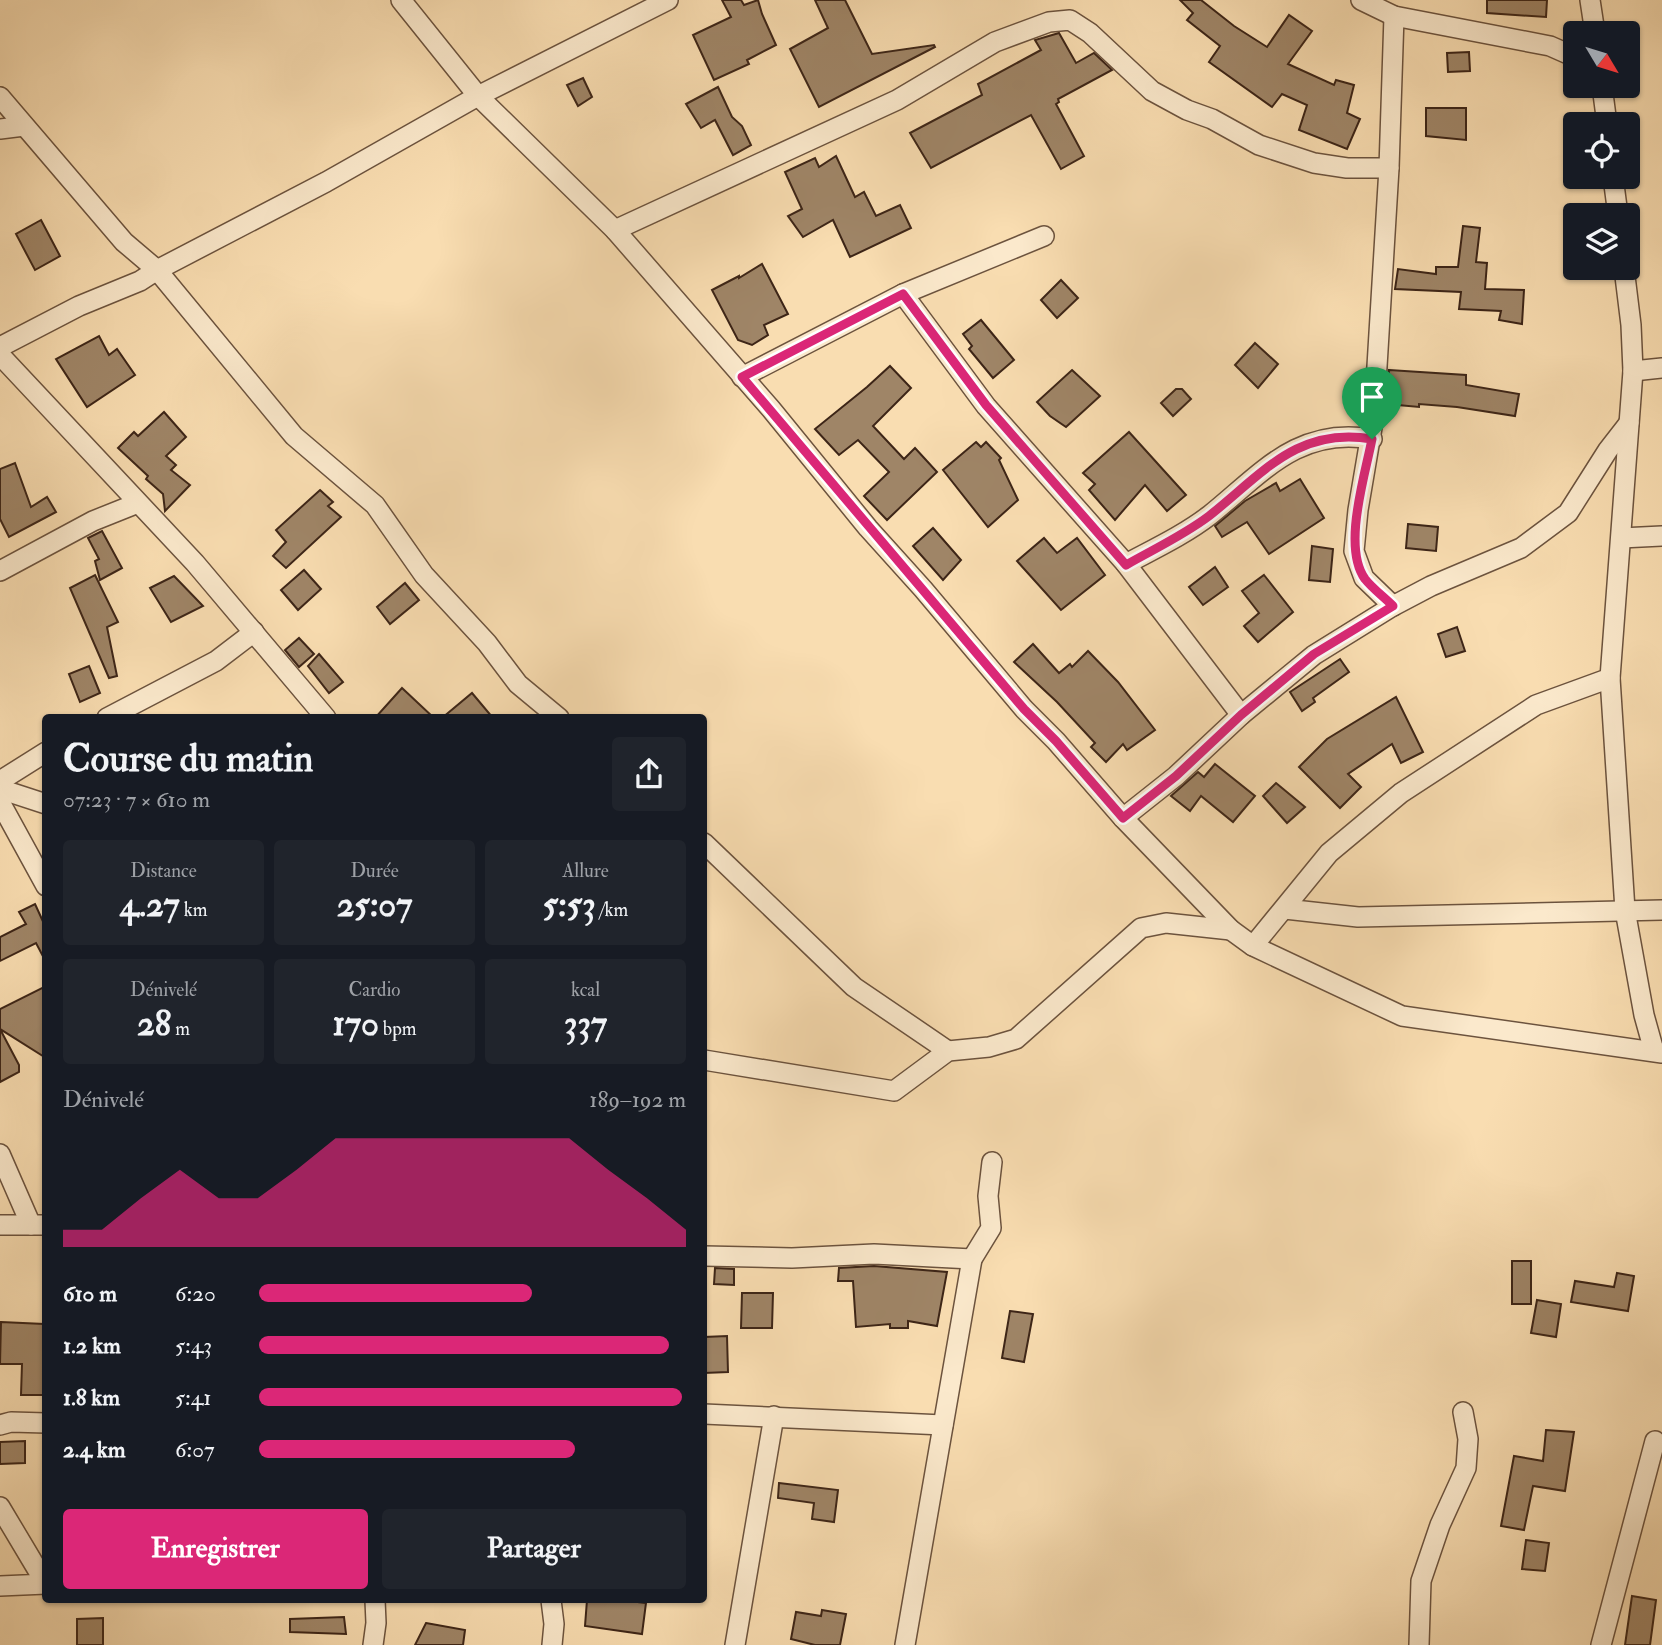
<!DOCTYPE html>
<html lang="fr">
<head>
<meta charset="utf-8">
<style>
  body { margin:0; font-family:"IM FELL Double Pica",serif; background:#20242c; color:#f1f3f6; height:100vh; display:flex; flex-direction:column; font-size:26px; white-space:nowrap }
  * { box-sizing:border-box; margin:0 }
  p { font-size:23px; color:#9ea1a6 }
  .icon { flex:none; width:38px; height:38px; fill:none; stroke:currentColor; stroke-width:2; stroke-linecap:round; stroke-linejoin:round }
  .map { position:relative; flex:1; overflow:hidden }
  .side { position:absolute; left:42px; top:714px; width:665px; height:889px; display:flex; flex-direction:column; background:#171b24; border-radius:7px; box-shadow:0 2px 5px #0004 }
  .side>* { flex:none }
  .needle { width:46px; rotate:128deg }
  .controls { position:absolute; left:1563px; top:21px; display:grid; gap:14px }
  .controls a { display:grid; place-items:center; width:77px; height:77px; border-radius:7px; background:#171b24; box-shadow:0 2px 5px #0004; font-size:35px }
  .pin { position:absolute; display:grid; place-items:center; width:60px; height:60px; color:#fff; margin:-72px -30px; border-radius:50% 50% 50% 0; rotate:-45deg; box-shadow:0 0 7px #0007 }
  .pin .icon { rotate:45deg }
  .round { display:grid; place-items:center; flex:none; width:74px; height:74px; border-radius:7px; background:#20242c }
  .headline { display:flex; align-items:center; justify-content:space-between; height:119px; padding:0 21px }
  h1 { font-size:38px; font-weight:700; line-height:52px }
  .metrics { display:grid; grid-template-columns:repeat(3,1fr); gap:10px; height:119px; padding:7px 21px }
  .metrics div { display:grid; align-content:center; border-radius:7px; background:#20242c; text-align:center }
  .metrics b { font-size:35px; font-weight:700 }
  .metrics small { font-size:19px; font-weight:400 }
  .metrics p { font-size:19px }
  .chart { height:196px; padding:14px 21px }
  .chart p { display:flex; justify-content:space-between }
  .chart svg { width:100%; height:126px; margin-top:7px; fill:#db2777; opacity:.7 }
  .primary-button { display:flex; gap:14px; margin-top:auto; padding:14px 21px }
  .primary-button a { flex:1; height:80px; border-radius:7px; background:#db2777; color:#fff; font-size:28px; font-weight:700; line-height:80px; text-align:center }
  .primary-button a+a { background:#20242c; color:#f1f3f6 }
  ul { padding:0 21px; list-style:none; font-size:23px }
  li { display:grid; grid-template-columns:112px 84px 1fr; align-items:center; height:52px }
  li i { height:18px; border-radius:9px; background:#db2777 }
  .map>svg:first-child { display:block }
</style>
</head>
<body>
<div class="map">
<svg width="1662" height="1645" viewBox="0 0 1662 1645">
  <rect width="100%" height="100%" fill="#f9ddb1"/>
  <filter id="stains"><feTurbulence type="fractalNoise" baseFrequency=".00286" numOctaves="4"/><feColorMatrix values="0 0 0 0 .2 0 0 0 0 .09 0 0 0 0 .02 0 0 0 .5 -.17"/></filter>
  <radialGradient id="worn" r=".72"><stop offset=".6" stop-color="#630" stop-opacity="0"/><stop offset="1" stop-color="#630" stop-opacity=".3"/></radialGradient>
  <g fill="#9f8567" stroke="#3d2517" stroke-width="2">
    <path d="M722 0H741L744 5 758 0 762 14 776 45 747 60 749 64 714 80 693 35 731 17Z"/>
    <path d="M815 0H845L872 54 934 45 935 47 819 107 790 49 828 28Z"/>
    <path d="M1180 0H1201L1234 26 1267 47 1289 15 1312 31 1288 64 1334 85 1336 80 1354 85 1347 113 1360 119 1347 149 1299 130 1307 105 1282 94 1272 107 1209 62 1220 46 1187 20 1193 13Z"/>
    <path d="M1487 0H1547L1546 17 1487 13Z"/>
    <path d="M1059 33 1076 63 1094 53 1112 70 1058 99 1059 102 1056 104 1084 156 1061 169 1031 115 931 168 910 133 982 95 978 84 1041 50 1035 40Z"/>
    <path d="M1469 52 1470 71 1448 72 1447 53Z"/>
    <path d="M583 78 592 97 578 106 567 85Z"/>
    <path d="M718 87 732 117 742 126 751 145 733 155 715 120 701 128 686 104Z"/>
    <path d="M1426 108H1466V140L1426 136Z"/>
    <path d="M836 156 855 197 864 192 876 216 900 205 911 228 850 257 833 220 803 237 788 216 802 209 785 172 815 158 819 167Z"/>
    <path d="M41 220 60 256 35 270 16 234Z"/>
    <path d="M1463 226 1480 228 1476 262 1487 263 1485 289 1524 290 1522 324 1499 320 1501 311 1459 309 1461 292 1395 289 1398 269 1436 274V267H1458Z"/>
    <path d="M762 264 788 314 764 325 768 335 752 345 738 340 712 290 739 276V278Z"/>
    <path d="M1061 280 1078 298 1057 318 1041 300Z"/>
    <path d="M981 320 1014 360 993 378 969 349 972 346 963 334Z"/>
    <path d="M99 336 109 355 117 349 135 375 87 407 56 359Z"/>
    <path d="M1255 343 1278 364 1258 388 1235 365Z"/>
    <path d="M890 366 911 388 873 426 904 459 915 448 937 472 887 520 864 496 889 472 858 440 839 455 815 429 867 387Z"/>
    <path d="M1072 370 1100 396 1066 427 1050 416 1037 402Z"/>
    <path d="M1389 370 1466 375V385L1519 394 1515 416 1457 407 1419 404V407L1387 404Z"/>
    <path d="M1176 389H1182L1191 399 1173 416 1161 403Z"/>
    <path d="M164 412 186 437 166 456 176 465 171 470 190 485 165 511 163 494 146 479 148 476 118 448 134 432 138 436Z"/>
    <path d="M1129 432 1186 495 1167 511 1145 485 1115 520 1089 490 1095 484 1083 473Z"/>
    <path d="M976 442 981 447 986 442 1001 458 999 460 1018 500 988 527 943 470Z"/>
    <path d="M15 463 31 507 47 497 56 512 9 537 0 519V469Z"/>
    <path d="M1300 479 1324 518 1269 554 1247 522 1222 537 1215 526 1245 501 1276 483 1280 491Z"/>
    <path d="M320 490 333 502 328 506 341 517 286 568 273 556 286 542 276 530Z"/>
    <path d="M1408 524 1438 527 1436 551 1406 548Z"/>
    <path d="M933 528 961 560 943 580 913 546Z"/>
    <path d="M102 531 122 568 100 580 95 561 99 559 88 538Z"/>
    <path d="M1044 538 1057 553 1077 538 1105 575 1061 610 1017 561Z"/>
    <path d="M1312 546 1333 549 1330 582 1309 580Z"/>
    <path d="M1215 567 1228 587 1203 605 1189 587Z"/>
    <path d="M304 570 321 589 298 610 281 590Z"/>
    <path d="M95 575 118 622 107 627 117 676 109 678 70 588Z"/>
    <path d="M1264 575 1293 612 1258 642 1244 626 1259 613 1242 591Z"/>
    <path d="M174 576 203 606 171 622 150 588Z"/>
    <path d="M405 583 419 600 390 624 377 607Z"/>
    <path d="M1457 627 1465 651 1446 657 1438 634Z"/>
    <path d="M299 638 314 654 299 667 285 650Z"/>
    <path d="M1033 644 1059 673 1070 664 1072 667 1088 651 1118 682 1155 730 1127 750 1123 744 1106 762 1091 747 1095 743 1057 702 1014 662Z"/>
    <path d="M319 654 343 682 329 693 308 666Z"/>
    <path d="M1340 659 1349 672 1313 698 1315 702 1302 711 1290 692Z"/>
    <path d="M89 666 100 693 80 702 69 674Z"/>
    <path d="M402 688 434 718H375Z"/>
    <path d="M472 693 493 718H442Z"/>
    <path d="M1396 697 1423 752 1401 763 1392 744 1348 774 1361 787 1340 808 1299 767 1327 739Z"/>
    <path d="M1215 764 1255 796 1233 822 1201 796 1190 811 1171 796 1198 772 1204 777Z"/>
    <path d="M1276 783 1305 807 1287 823 1263 796Z"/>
    <path d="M35 904 46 928V962L36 943 0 961V937L26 924 19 912Z"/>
    <path d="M46 986V1058L0 1029 19 1065V1072L0 1082V1009Z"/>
    <rect x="1512" y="1261" width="19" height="43"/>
    <path d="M874 1266 947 1272 937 1326 908 1321V1328H890V1324L856 1327 853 1281H838L839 1268Z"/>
    <path d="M715 1268 734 1269V1285L714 1284Z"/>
    <path d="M1617 1273 1634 1276 1628 1311 1571 1302 1575 1281 1614 1287Z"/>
    <path d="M742 1293H773L772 1328H741Z"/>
    <path d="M1537 1300 1561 1304 1556 1337 1531 1333Z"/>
    <path d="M1010 1311 1033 1314 1024 1362 1002 1358Z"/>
    <path d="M1 1322 44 1324 46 1395H21L22 1364H0Z"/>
    <path d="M727 1336 728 1372 704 1373V1337Z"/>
    <path d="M1546 1430 1574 1432 1565 1491 1533 1486 1524 1530 1501 1526 1514 1456 1543 1461Z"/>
    <path d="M25 1441V1463L0 1464V1442Z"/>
    <path d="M779 1483 838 1490 834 1522 812 1519 814 1503 778 1498Z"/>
    <path d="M1526 1540 1549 1543 1545 1571 1522 1569Z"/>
    <path d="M1632 1596 1656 1600 1650 1645H1625Z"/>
    <path d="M587 1600H620L646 1603 642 1634 585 1626Z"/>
    <path d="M822 1610 846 1614 840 1645H815L791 1639 796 1612 821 1616Z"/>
    <path d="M344 1617 346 1634 290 1632V1619Z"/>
    <path d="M103 1618V1645H77V1619Z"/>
    <path d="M426 1623 465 1630 463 1645H415Z"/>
  </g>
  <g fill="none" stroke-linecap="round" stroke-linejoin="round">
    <defs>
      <g id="street">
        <path d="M401 0 478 96 615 230 771 409 868 528 923 589 1024 709 1056 741 1123 818 1231 930 1253 946 1402 1016 1662 1053"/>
        <path d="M1361 0 1394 16 1550 46 1575 57"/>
        <path d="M1590 0 1595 33"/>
        <path d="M1602 86 1607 124"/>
        <path d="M0 97 124 242 157 270 294 436 375 505 424 575 487 643 518 684 559 718"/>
        <path d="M0 129 24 126"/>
        <path d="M1613 177 1618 215"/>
        <path d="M615 230 897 100 995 42 1049 22 1070 20 1090 33 1152 91 1187 110 1212 119 1259 145 1314 163 1347 168H1389"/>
        <path d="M903 294 986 406 1126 564 1241 715"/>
        <path d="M0 347 79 306 140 281 157 270 326 182 478 96 668 0"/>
        <path d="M0 355 195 563 326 718"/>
        <path d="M1633 371 1662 368"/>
        <path d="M742 377 903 294 1044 236"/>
        <path d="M1621 538 1662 536"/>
        <path d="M1126 564C1154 549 1184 535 1210 515 1261 474 1298 426 1372 439"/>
        <path d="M0 571 93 521 138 503"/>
        <path d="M1393 606 1364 578 1354 551 1358 510 1374 416 1389 168 1394 16"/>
        <path d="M1610 678 1625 910 1644 1015 1654 1051"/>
        <path d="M107 718 216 661 254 632"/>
        <path d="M0 781 46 752"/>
        <path d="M0 789 46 804"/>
        <path d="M0 802 46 886"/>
        <path d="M1123 818 1176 776 1241 715 1314 655 1393 606 1431 586 1521 548 1568 513 1608 450 1629 423"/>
        <path d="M704 843 854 987 948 1051"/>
        <path d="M1285 909 1358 917 1662 910"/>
        <path d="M1253 946 1329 853 1401 793 1536 705 1610 678 1633 371 1631 325 1624 268"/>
        <path d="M704 1060 894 1091 948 1051 989 1047 1016 1039 1141 928 1166 923 1231 930"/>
        <path d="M0 1154 31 1225"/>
        <path d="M0 1225H46"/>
        <path d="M704 1256 792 1258 874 1254 972 1259"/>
        <path d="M704 1414 943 1425"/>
        <path d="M0 1425 11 1422 46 1423"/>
        <path d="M0 1507 46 1584 0 1586"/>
        <path d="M551 1600 554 1624 552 1645"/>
        <path d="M373 1645 376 1623 375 1600"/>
        <path d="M735 1645 774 1416"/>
        <path d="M905 1645 972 1259 991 1228 988 1196 992 1162"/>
        <path d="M1419 1645 1421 1581 1440 1525 1466 1468 1468 1439 1463 1412"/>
        <path d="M1601 1645 1655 1441"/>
      </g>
    </defs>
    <use href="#street" stroke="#6c533e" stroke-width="22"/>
    <use href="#street" stroke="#fbe9cc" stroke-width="19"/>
  </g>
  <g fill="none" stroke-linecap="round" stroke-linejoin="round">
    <defs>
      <path id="route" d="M903 294 986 405 1126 565C1154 549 1184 535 1209 516 1262 474 1298 426 1372 439 1365 476 1342 547 1365 579 1373 589 1384 597 1393 606L1314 654 1241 715 1176 776 1123 818 1056 741 1024 709 742 377Z"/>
    </defs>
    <use href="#route" stroke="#fff" stroke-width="14"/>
    <use href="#route" stroke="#db2777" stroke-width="9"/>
  </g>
  <rect width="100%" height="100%" filter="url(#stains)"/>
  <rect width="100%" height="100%" fill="url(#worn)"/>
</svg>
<div class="controls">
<a><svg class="needle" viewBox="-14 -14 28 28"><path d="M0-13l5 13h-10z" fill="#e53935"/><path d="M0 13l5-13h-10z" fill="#9ea1a6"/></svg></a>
<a><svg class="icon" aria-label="locate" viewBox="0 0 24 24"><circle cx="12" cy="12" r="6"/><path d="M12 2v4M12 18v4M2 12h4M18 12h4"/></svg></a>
<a><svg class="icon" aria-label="layers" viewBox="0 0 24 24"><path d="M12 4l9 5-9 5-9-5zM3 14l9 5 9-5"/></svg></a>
</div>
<div class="pin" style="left:1372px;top:439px;background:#1e9e55"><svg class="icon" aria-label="arrive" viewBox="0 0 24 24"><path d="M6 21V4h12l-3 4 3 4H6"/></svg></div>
<section class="side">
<div class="headline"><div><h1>Course du matin</h1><p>07:23 · 7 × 610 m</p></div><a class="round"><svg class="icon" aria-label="share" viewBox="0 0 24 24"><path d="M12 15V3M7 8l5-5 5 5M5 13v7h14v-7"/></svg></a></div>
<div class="metrics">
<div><p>Distance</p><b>4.27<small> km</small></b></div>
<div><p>Durée</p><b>25:07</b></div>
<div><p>Allure</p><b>5:53<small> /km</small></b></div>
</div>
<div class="metrics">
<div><p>Dénivelé</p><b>28<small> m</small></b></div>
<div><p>Cardio</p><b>170<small> bpm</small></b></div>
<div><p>kcal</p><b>337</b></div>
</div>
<div class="chart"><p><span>Dénivelé</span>189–192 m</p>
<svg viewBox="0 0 160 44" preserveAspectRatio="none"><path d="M0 44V38L10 38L20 27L30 17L40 27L50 27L60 17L70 6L80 6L90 6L100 6L110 6L120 6L130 6L140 17L150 27L160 38V44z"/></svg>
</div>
<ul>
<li><b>610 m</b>6:20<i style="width:64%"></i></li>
<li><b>1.2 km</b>5:43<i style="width:96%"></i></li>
<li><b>1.8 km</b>5:41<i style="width:99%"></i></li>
<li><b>2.4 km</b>6:07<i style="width:74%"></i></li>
</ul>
<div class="primary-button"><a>Enregistrer</a><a>Partager</a></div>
</section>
</div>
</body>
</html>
